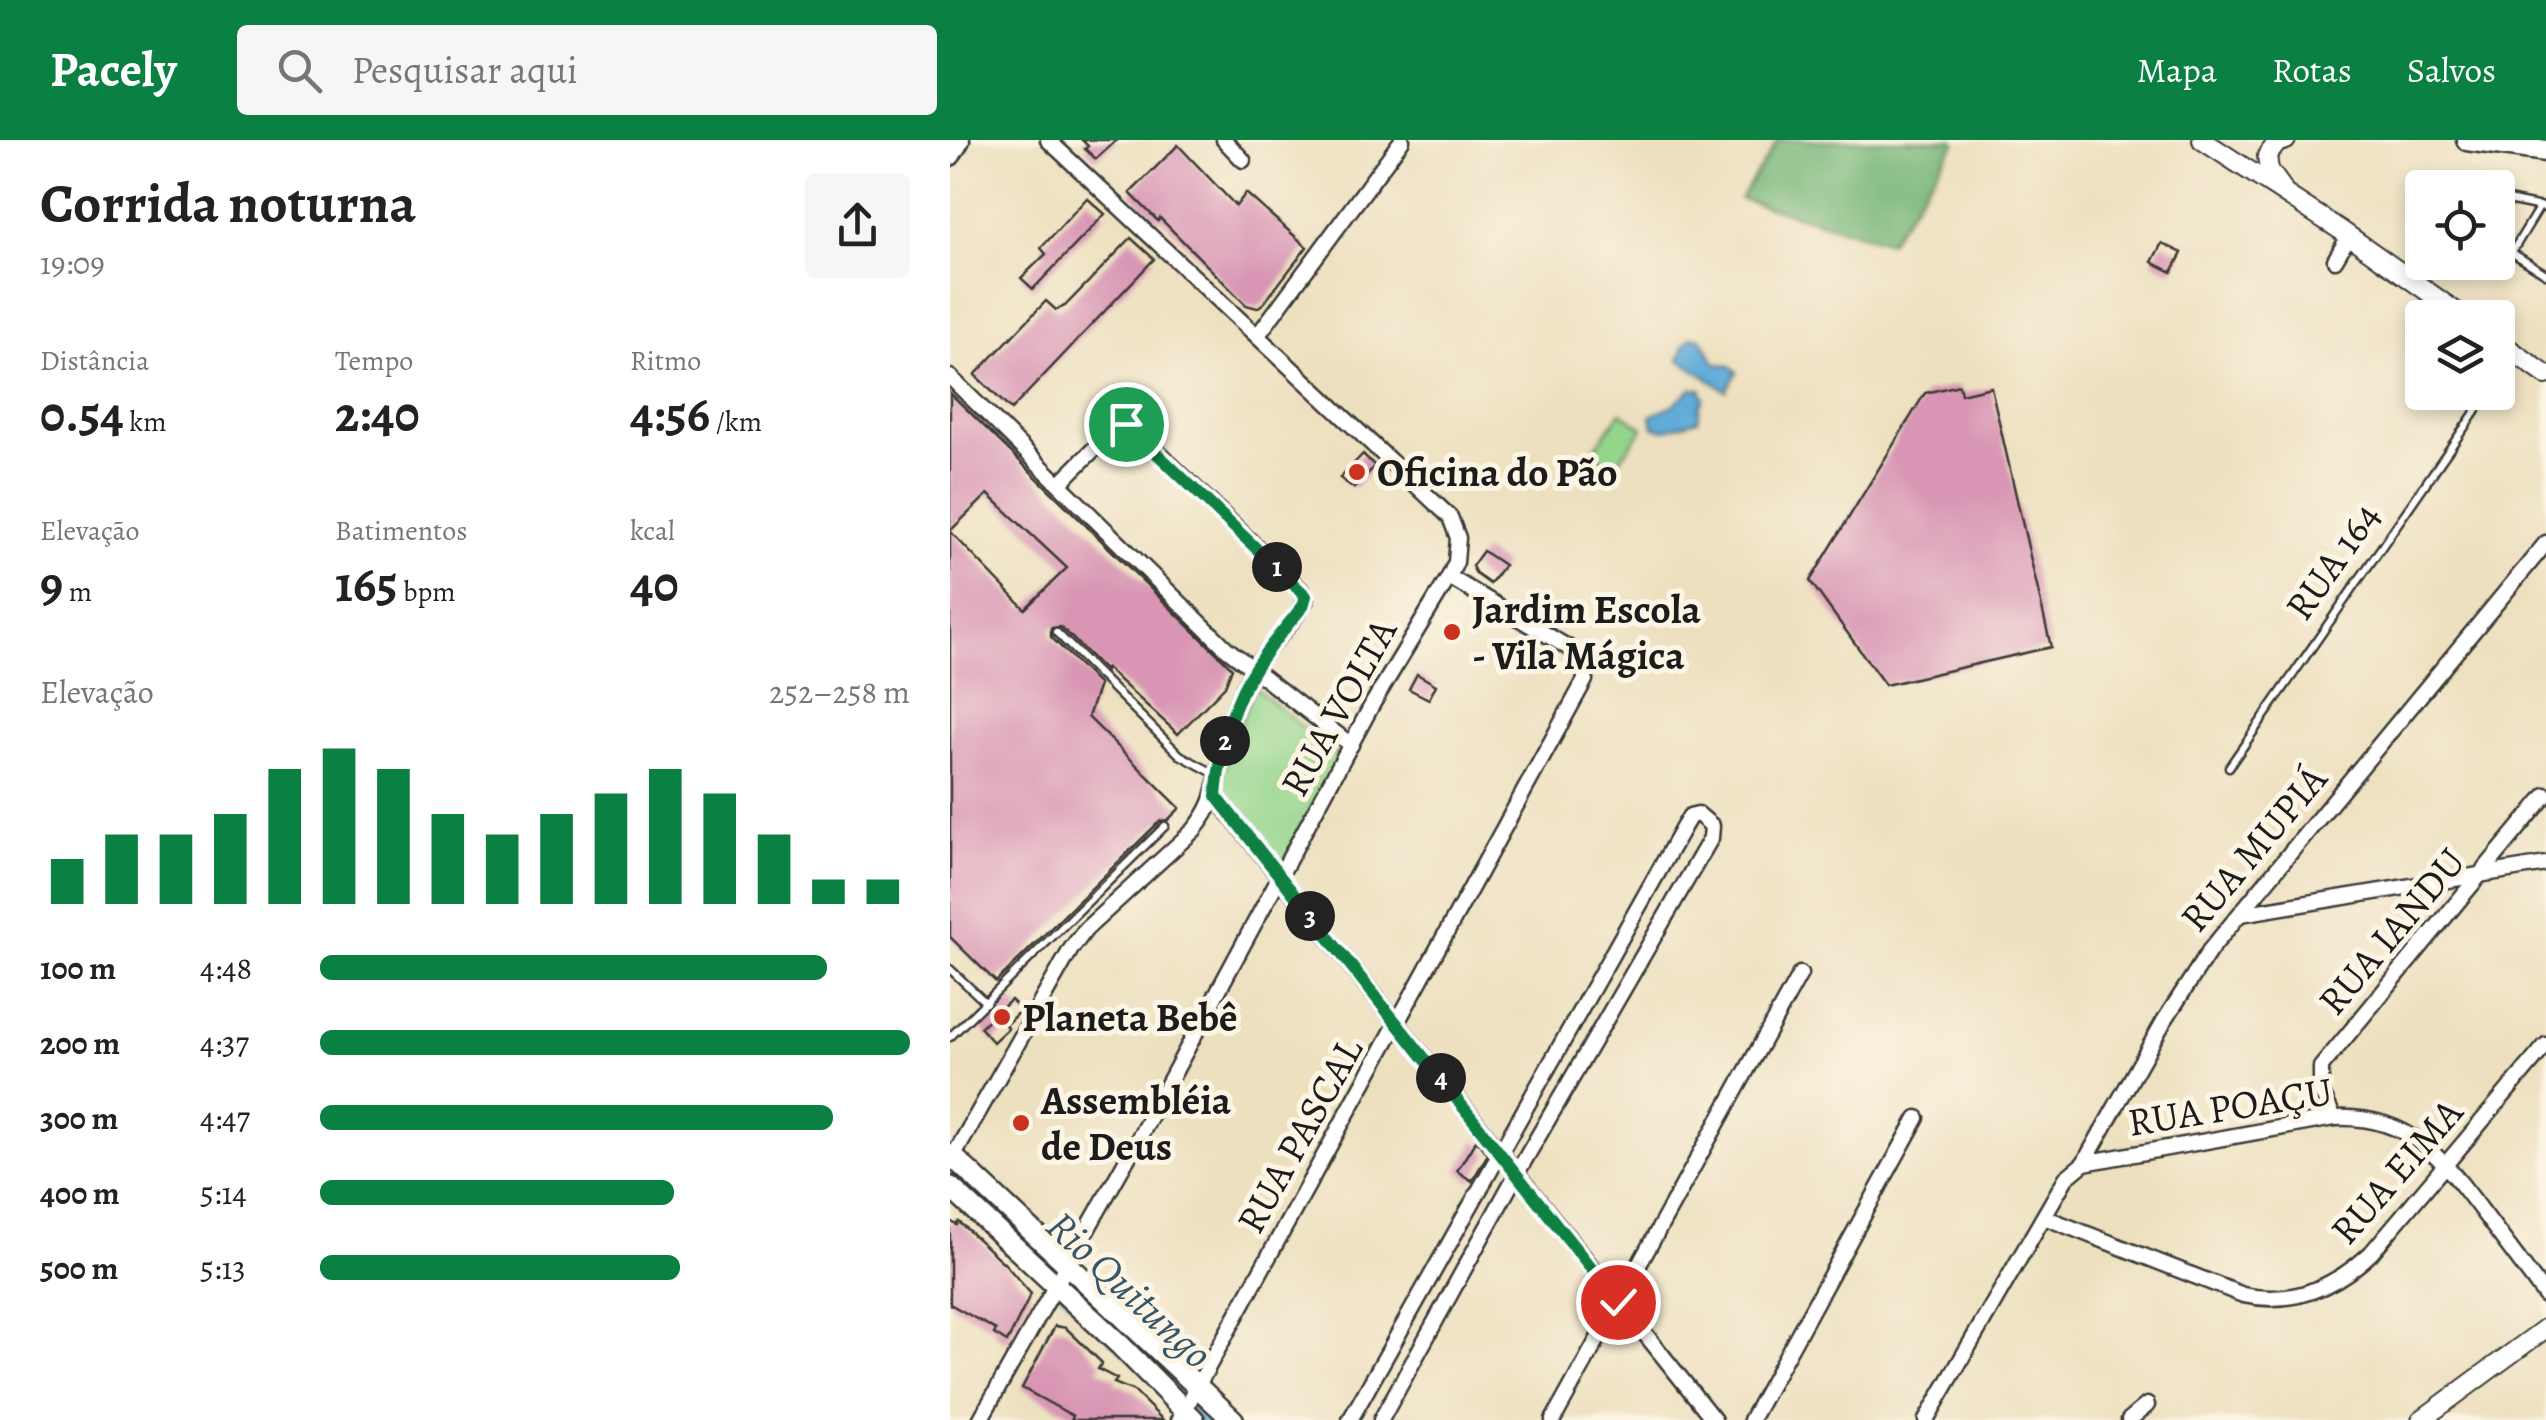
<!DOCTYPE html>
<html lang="pt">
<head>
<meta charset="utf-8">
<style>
  body { margin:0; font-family:Alegreya,serif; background:#f6f6f6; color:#222; height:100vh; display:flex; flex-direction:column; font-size:38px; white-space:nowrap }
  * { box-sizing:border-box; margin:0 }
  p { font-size:32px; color:#767676 }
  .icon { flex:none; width:55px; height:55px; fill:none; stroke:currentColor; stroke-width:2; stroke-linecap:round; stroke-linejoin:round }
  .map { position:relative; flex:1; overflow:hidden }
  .drawer { display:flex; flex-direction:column; background:#fff; width:950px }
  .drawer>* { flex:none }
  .controls { position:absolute; left:1455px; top:30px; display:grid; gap:20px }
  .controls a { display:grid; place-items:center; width:110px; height:110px; border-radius:10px; background:#fff; box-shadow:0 5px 15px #0003; font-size:50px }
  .pin { position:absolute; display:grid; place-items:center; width:85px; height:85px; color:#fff; margin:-42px; border:5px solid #fff; border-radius:50%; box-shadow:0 2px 10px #0007 }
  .km { position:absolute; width:50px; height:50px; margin:-25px; border-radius:50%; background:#222; color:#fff; font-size:28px; line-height:50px; text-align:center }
  .round { display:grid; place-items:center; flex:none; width:105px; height:105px; border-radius:10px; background:#f6f6f6 }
  .head { display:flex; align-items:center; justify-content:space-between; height:170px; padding:0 40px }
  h1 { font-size:55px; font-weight:700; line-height:75px }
  .stats { display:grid; grid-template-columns:repeat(3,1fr); gap:15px; height:170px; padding:10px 40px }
  .stats div { display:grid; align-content:center }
  .stats b { font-size:50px; font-weight:700 }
  .stats small { font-size:28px; font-weight:400 }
  .stats p { font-size:28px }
  .chart { height:280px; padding:20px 40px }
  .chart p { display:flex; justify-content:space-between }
  .chart svg { width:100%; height:180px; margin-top:10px; stroke:#0b8043; stroke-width:6 }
  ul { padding:0 40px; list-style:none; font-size:32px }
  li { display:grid; grid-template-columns:160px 120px 1fr; align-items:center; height:75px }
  li i { height:25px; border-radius:12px; background:#0b8043 }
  header { display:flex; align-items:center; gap:60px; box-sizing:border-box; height:140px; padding:0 50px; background:#0b8043; color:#fff }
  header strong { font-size:48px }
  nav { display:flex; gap:55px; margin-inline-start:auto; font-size:35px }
  .search { width:700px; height:90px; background:#f6f6f6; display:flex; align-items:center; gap:25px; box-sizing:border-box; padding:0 35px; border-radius:10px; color:#767676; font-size:38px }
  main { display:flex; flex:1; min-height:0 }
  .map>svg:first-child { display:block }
</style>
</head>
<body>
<header>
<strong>Pacely</strong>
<div class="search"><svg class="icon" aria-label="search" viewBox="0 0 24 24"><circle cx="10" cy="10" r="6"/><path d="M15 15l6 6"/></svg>Pesquisar aqui</div>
<nav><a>Mapa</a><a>Rotas</a><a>Salvos</a></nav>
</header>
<main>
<section class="drawer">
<div class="head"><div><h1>Corrida noturna</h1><p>19:09</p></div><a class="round"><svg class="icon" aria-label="share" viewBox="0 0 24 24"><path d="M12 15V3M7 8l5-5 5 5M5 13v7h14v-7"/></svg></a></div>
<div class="stats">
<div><p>Distância</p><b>0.54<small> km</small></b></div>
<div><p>Tempo</p><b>2:40</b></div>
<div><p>Ritmo</p><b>4:56<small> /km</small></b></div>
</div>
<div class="stats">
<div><p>Elevação</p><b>9<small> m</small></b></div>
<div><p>Batimentos</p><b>165<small> bpm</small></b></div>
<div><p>kcal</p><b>40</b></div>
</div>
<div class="chart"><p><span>Elevação</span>252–258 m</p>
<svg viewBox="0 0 160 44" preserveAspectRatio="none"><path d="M5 44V33M15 44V27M25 44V27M35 44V22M45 44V11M55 44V6M65 44V11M75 44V22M85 44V27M95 44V22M105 44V17M115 44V11M125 44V17M135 44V27M145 44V38M155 44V38"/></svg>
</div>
<ul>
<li><b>100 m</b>4:48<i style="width:86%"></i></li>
<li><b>200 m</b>4:37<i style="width:100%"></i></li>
<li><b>300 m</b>4:47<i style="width:87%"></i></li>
<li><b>400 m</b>5:14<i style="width:60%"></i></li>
<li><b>500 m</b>5:13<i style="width:61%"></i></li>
</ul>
</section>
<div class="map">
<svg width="1596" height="1280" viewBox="0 0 1596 1280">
  <rect width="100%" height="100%" fill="#fcf5e5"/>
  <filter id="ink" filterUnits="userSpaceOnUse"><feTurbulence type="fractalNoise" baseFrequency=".01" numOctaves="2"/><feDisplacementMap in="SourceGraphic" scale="20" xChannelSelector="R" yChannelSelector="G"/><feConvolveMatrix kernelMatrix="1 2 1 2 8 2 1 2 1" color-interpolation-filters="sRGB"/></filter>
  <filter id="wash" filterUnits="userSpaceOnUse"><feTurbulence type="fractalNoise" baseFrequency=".0048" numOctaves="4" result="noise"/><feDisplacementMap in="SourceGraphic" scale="40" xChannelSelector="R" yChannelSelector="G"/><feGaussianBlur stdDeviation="2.25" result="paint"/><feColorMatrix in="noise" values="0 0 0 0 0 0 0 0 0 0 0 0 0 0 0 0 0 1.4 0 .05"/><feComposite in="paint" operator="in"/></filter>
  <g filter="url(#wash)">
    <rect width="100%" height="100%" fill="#ede0bf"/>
    <g fill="#94d58c" stroke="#587854" stroke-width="2.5">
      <path d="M671 272 693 288 663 329 641 313Z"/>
      <path d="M304 547 391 619 334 724 321 723 271 655 270 640Z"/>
    </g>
    <path fill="#77b678" stroke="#4a694a" stroke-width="2.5" d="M828 0H1003L1006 2 939 102 790 59Z"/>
    <g fill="#5facd8" stroke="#3e647a" stroke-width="2.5">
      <path d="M742 197 751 198 765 223 780 226 787 232 776 251 729 219 735 204Z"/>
      <path d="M742 248 751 249 754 258 750 264 748 280 713 290 703 286 701 276 724 264Z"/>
    </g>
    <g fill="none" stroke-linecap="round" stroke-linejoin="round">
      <path stroke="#5facd8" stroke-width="25" d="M0 1035 261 1280"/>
    </g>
    <g id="blocks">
      <g fill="#d895b4" fill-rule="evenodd">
        <path d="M132 0H167L146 19 135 9 138 6Z"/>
        <path d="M228 5 286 66 296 53 357 107 314 163 307 168 296 165 210 78 208 81 180 53Z"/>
        <path d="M137 58 155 74 83 149 71 138 96 114 91 108Z"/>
        <path d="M181 98 204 119 61 270 25 235 96 161 106 170 115 166Z"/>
        <path d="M1212 103 1232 113 1222 132 1202 122Z"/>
        <path d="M1009 245 1011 254 1041 247 1101 507 935 545 860 441 975 253Z"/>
        <path d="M0 253 282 528 275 546 228 594 156 528 155 531 111 487 101 488V497L149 545 138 577 230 668 218 680 210 681 46 842 0 797ZM38 354 117 428 75 469 0 391Z"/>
        <path d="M413 314 425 326 404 348 390 338Z"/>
        <path d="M533 411 554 425 540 444 526 434 522 426Z"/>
        <path d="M467 534 486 545 479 559 459 549Z"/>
        <path d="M61 860 71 870 55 885 58 888 43 902 30 887Z"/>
        <path d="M526 1000 538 1014 522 1041 507 1031Z"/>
        <path d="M0 1081 7 1085 9 1082 55 1124 81 1154 57 1202 44 1194 46 1190 0 1164Z"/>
        <path d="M105 1186 116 1188 152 1223 148 1229 167 1239 164 1243 184 1251 213 1280H121L123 1276 72 1248Z"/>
      </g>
    </g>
  </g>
  <g filter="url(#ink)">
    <use href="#blocks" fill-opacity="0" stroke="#3b3934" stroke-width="2.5"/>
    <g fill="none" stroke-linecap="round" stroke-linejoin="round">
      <defs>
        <g id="lane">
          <path d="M1548 58 1596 68"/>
          <path d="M1548 104 1596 134"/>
          <path d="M1562 112 1590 66"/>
          <path d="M106 492 230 615 267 635"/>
          <path d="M1279 627 1539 252"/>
          <path d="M0 829 36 863"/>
          <path d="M0 897 215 686"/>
        </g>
        <g id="street">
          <path d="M274 0 293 20"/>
          <path d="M1385 120 1399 96"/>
          <path d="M1482 178 1491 161"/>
          <path d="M308 195 452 0"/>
          <path d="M0 237 276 508 401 605"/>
          <path d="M1550 237 1567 214"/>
          <path d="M265 656 764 1280"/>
          <path d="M1291 774 1596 724"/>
          <path d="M1384 978 1371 951V927L1596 655"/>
          <path d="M3 1017 121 809 136 789 244 690C269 660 264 645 273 610 279 583 289 553 304 529 318 505 342 486 356 460L353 452 180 285 167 286 110 343"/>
          <path d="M1134 1023 1384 978C1460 974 1493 1019 1535 1075 1555 1102 1576 1129 1596 1157"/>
          <path d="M1094 1077 1293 1155C1343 1166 1385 1147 1421 1113L1596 905"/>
          <path d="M30 1280 190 996 423 563 499 437 506 422 508 398 500 377 98 0"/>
          <path d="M229 1280 635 540V523L619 508 499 437"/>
          <path d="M400 1280 734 686 740 676 748 674 762 686 761 698 567 1033 431 1280"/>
          <path d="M603 1280 850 834"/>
          <path d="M801 1280 967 978"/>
          <path d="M976 1280 1116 1038 1134 1023 1214 881 1260 810 1596 403"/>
          <path d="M1179 1280 1197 1265"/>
        </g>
        <g id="secondary">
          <path d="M1252 0 1392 91 1515 178"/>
          <path d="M1332 48 1319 30 1317 16 1327 3 1336 0"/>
          <path d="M1548 201 1596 235"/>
          <path d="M1471 1280 1596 1188"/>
        </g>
        <g id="primary">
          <path d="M1517 0 1596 11"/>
          <path d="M0 15 9 0"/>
          <path d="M0 1014 283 1280"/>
          <path d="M0 1047 170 1205 244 1280"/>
        </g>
      </defs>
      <use href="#lane" stroke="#3b3934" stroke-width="11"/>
      <use href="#street" stroke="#3b3934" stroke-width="19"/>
      <use href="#secondary" stroke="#3b3934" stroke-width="22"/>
      <use href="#primary" stroke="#3b3934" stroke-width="25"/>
      <use href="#lane" stroke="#fff" stroke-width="6"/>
      <use href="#street" stroke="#fff" stroke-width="14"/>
      <use href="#secondary" stroke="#fff" stroke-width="18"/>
      <use href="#primary" stroke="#fff" stroke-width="20"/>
    </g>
  </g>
  <g fill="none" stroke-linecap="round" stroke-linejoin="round" filter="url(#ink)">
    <defs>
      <path id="route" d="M176 284 356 456 353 466C337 486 319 506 305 528 281 565 270 612 266 656L668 1162"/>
    </defs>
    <use href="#route" stroke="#fff" stroke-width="20"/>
    <use href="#route" stroke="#0b8043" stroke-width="12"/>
  </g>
  <g fill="#c8321e" stroke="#fcf5e5" stroke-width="4">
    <circle cx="407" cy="332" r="10"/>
    <circle cx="502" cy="492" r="10"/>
    <circle cx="52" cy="877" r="10"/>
    <circle cx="71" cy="983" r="10"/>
  </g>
  <g text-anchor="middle" stroke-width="10" stroke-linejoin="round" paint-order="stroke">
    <g font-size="40" font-weight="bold" fill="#1c1c1c" stroke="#fcf5e5" text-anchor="start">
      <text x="427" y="346">Oficina do Pão</text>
      <text x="522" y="483">Jardim Escola<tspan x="522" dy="46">- Vila Mágica</tspan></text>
      <text x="72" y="891">Planeta Bebê</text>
      <text x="91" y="974">Assembléia<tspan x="91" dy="46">de Deus</tspan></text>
    </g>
    <g font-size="40" fill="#1c1c1c" stroke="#fcf5e5">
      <text transform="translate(1382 421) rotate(-55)" y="14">RUA 164</text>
      <text transform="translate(388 567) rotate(-61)" y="14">RUA VOLTA</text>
      <text transform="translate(1303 708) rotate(-50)" y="14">RUA MUPIÁ</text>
      <text transform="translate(1441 791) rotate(-50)" y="14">RUA IANDU</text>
      <text transform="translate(1280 966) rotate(-9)" y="14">RUA POAÇU</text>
      <text transform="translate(349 995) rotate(-61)" y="14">RUA PASCAL</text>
      <text transform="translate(1446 1031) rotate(-49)" y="14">RUA EIMA</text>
    </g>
    <g font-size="42" font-style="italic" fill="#375667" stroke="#fcf5e5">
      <text transform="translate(180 1149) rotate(43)" y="15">Rio Quitungo</text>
    </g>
  </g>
</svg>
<div class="controls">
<a><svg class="icon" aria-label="locate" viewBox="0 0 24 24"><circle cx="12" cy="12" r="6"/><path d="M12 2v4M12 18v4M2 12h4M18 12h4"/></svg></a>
<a><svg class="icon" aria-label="layers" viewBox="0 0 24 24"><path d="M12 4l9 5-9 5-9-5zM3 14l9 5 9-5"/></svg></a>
</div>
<div class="pin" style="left:176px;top:284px;background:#1e9e55"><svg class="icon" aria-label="arrive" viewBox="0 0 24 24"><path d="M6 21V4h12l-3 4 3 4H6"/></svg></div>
<div class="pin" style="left:668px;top:1162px;background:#d93025"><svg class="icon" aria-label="check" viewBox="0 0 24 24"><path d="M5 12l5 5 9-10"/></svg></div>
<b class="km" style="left:327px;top:427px">1</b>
<b class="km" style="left:275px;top:601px">2</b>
<b class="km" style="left:360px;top:776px">3</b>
<b class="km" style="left:491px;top:938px">4</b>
</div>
</main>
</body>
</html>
